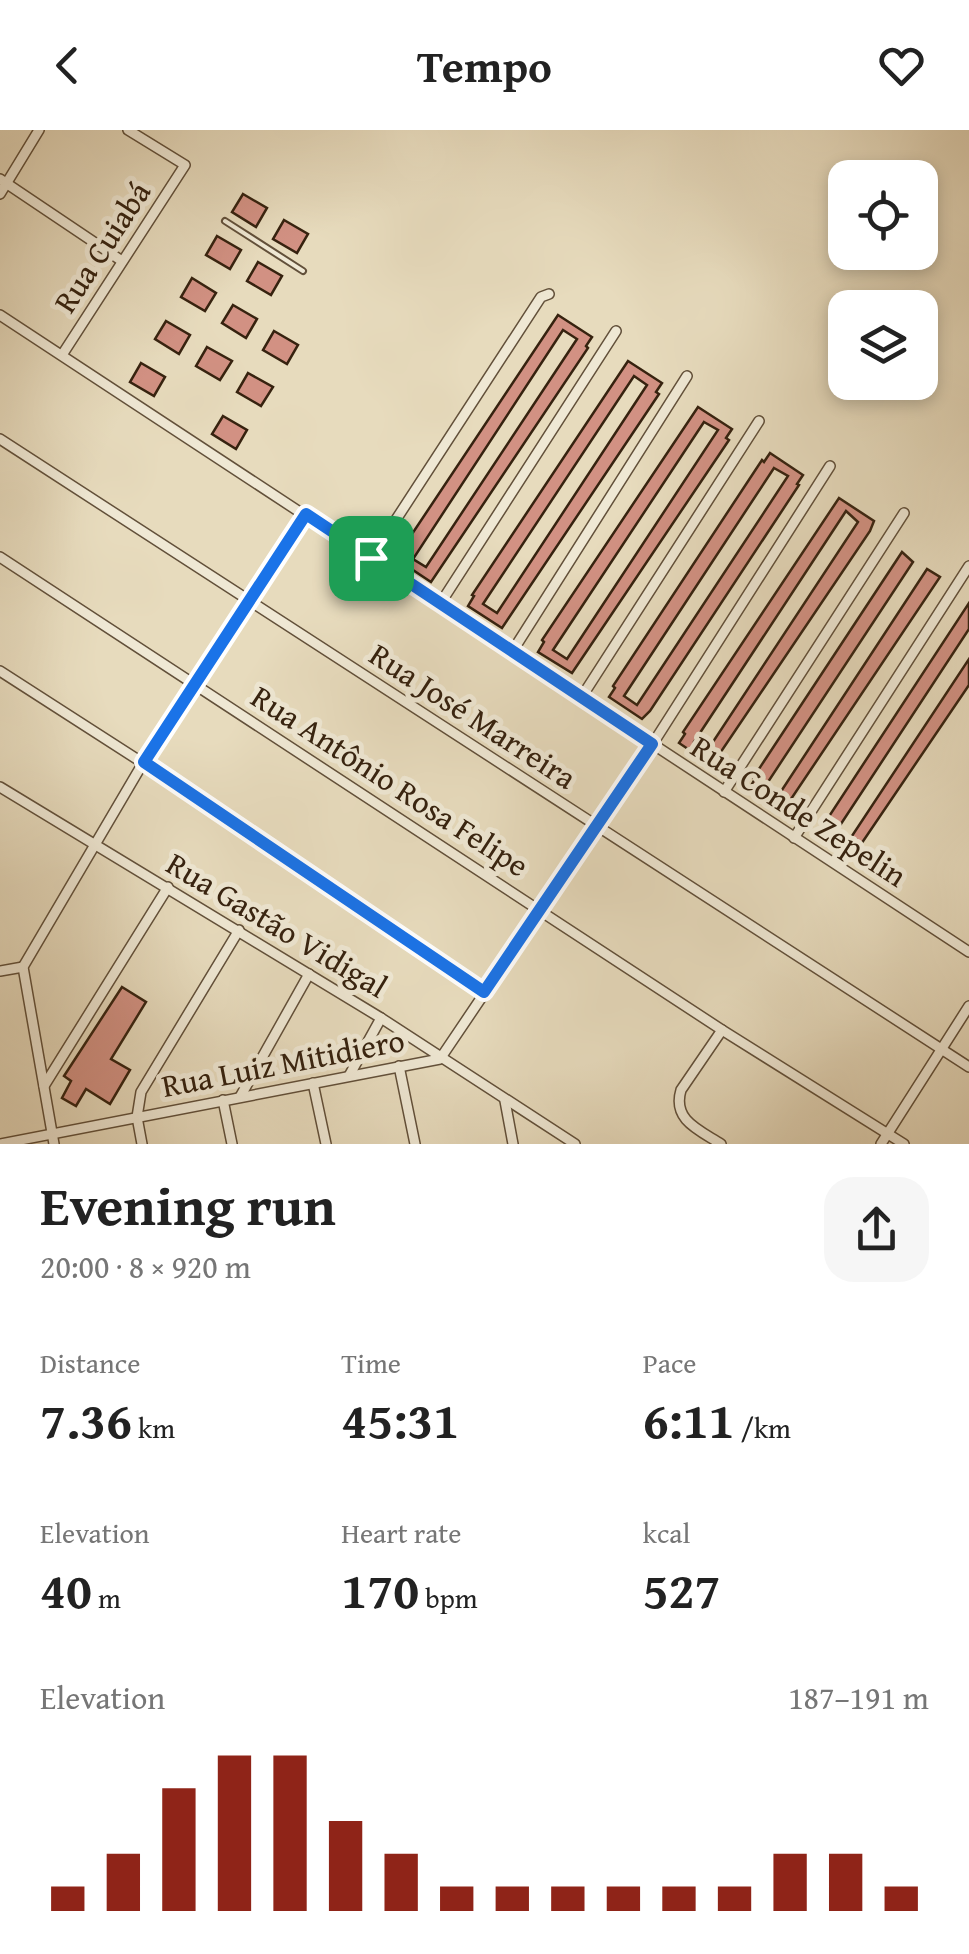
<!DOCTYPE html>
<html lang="en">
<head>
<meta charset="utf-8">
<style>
  body { margin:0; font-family:"Gentium Book Plus",serif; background:#f6f6f6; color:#222; height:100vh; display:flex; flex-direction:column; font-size:38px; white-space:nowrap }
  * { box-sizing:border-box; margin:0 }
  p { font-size:32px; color:#767676 }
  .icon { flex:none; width:55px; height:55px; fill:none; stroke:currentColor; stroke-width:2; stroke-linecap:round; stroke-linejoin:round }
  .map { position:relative; height:1014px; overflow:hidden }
  .sheet { display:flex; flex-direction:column; background:#fff; flex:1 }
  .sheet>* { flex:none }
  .tools { position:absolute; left:828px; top:30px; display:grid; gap:20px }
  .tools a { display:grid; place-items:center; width:110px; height:110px; border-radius:20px; background:#fff; box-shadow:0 5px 15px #0003; font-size:50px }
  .pin { position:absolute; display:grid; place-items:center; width:85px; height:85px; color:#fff; margin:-42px; border-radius:20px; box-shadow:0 5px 15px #0006 }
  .round { display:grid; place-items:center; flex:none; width:105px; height:105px; border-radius:30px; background:#f6f6f6 }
  .overview { display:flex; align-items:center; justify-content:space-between; height:170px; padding:0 40px }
  h1 { font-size:55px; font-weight:800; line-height:75px }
  .stats { display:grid; grid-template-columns:repeat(3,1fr); gap:15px; height:170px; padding:10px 40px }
  .stats div { display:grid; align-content:center }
  .stats b { font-size:50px; font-weight:800 }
  .stats small { font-size:28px; font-weight:400 }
  .stats p { font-size:28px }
  .chart { height:280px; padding:20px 40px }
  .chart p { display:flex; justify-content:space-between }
  .chart svg { width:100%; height:180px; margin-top:10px; stroke:#8f2418; stroke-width:6 }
  header { display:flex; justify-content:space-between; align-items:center; height:130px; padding:0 40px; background:#fff; font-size:45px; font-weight:800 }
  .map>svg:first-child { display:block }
</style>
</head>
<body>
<header><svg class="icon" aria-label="back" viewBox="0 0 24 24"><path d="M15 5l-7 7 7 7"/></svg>Tempo<svg class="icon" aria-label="heart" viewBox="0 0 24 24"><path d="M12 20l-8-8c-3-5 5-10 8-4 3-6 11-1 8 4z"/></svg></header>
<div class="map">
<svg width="969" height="1014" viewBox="0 0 969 1014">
  <rect width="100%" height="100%" fill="#e7dbbd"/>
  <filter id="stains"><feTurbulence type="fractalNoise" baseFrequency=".002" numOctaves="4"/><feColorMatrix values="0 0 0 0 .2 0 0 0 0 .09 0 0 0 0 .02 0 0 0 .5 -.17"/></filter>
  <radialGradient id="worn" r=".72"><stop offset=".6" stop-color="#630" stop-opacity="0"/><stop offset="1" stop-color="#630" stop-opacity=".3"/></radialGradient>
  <g fill="#d29183" stroke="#36220f" stroke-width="2.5" fill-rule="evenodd">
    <path d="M243 64 267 78 256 97 232 82Z"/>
    <path d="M284 90 308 104 297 123 273 109Z"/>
    <path d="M217 106 241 120 230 139 206 125Z"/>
    <path d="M258 132 282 146 271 165 247 151Z"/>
    <path d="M192 148 216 163 205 181 181 167Z"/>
    <path d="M233 175 257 189 246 208 222 193Z"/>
    <path d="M558 185 592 207 586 216 588 218 431 452 398 430 404 420 402 419ZM563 200 577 209 426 437 413 429Z"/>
    <path d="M166 191 190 205 179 224 155 209Z"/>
    <path d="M274 201 298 215 287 234 263 220Z"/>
    <path d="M207 217 232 231 220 250 196 236Z"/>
    <path d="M628 231 662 253 656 262 659 264 502 498 468 476 474 466 472 465ZM634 246 647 255 497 483 483 474Z"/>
    <path d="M141 233 165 247 154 266 130 252Z"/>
    <path d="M248 243 273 257 261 276 237 262Z"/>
    <path d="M698 277 732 299 726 308 729 310 572 543 538 522 544 512 542 510ZM704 292 718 300 567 529 553 520Z"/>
    <path d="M223 286 247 300 236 319 212 304Z"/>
    <path d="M770 323 803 345 797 354 799 355 650 581 642 589 609 567 615 558 613 556 762 330 764 332ZM774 338 788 346 637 575 624 566Z"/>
    <path d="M839 368 874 391 870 401 712 635 679 613 685 604 683 602ZM846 381 858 392 707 621 694 612Z"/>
    <path d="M902 422 913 432 764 658 778 666 927 439 940 447 783 681 749 659 755 649 753 648Z"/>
    <path d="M969 473V499L835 703 848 712 969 529V555L853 726 819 705 826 695 824 694Z"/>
    <path d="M122 857 146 872 111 929 130 940 110 974 86 959 76 976 62 968 71 951 64 946Z"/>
  </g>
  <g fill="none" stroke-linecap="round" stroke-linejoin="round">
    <defs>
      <path id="lane" d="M225 91 303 141"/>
      <g id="street">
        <path d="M0 49 122 131"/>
        <path d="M0 64 39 0"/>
        <path d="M0 185 969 822"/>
        <path d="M62 225 185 35 128 0"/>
        <path d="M0 309 969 937"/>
        <path d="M0 427 722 900 904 1014"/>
        <path d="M371 428 541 167 549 164"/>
        <path d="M440 474 616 201"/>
        <path d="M512 522 687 246"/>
        <path d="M0 541 143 633 485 862"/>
        <path d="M581 568 759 291"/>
        <path d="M0 657 381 888 575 1014"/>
        <path d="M724 662 904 383"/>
        <path d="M794 708 969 436"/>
        <path d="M0 841 23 837"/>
        <path d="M399 936 415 1014"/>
        <path d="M349 946 381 888"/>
        <path d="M313 953 326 1014"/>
        <path d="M44 956 168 757"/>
        <path d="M240 967 309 844"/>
        <path d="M223 970 232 1014"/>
        <path d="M505 971 513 1014"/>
        <path d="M0 1014 440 929 652 615 830 336"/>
        <path d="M54 1014 23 837 143 633 305 385"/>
        <path d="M142 1014 137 987 141 962 239 800"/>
        <path d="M721 1014C699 1000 672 990 681 960L722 900"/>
        <path d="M881 1014 969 876"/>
      </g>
    </defs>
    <use href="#lane" stroke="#62503a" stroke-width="8"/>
    <use href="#street" stroke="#62503a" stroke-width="12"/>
    <use href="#lane" stroke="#efe8d4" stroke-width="4"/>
    <use href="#street" stroke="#efe8d4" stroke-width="9"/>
  </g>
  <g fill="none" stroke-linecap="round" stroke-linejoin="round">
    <defs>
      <path id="route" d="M306 384 652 614 484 862 144 632Z"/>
    </defs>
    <use href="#route" stroke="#fff" stroke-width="20"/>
    <use href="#route" stroke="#1a73e8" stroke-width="12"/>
  </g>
  <g text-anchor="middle" stroke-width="10" stroke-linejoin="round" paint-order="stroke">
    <g font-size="32" fill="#36220f" stroke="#efe8d4">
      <text transform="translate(102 117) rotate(-57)" y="11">Rua Cuiabá</text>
      <text transform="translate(473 586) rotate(33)" y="11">Rua José Marreira</text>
      <text transform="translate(390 651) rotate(33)" y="11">Rua Antônio Rosa Felipe</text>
      <text transform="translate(799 681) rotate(33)" y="11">Rua Conde Zepelin</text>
      <text transform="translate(277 795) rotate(31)" y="11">Rua Gastão Vidigal</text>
      <text transform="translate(283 933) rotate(-11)" y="11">Rua Luiz Mitidiero</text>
    </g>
  </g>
  <rect width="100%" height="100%" filter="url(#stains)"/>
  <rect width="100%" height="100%" fill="url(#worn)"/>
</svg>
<div class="tools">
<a><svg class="icon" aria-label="locate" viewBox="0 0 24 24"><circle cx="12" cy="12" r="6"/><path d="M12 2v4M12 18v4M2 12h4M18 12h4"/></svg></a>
<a><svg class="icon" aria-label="layers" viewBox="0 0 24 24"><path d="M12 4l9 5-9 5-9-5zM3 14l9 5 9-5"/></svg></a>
</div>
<div class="pin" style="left:371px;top:428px;background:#1e9e55"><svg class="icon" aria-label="arrive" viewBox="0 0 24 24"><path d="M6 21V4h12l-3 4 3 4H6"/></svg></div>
</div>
<section class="sheet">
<div class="overview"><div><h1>Evening run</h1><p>20:00 · 8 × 920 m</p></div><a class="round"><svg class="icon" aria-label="share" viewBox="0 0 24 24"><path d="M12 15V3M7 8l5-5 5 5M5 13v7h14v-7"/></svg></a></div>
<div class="stats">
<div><p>Distance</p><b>7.36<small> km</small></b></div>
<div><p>Time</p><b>45:31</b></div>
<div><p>Pace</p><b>6:11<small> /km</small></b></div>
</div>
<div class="stats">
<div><p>Elevation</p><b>40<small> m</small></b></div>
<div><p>Heart rate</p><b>170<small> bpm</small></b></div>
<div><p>kcal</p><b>527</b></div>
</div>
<div class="chart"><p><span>Elevation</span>187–191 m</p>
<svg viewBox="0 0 160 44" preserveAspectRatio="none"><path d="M5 44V38M15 44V30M25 44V14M35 44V6M45 44V6M55 44V22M65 44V30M75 44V38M85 44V38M95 44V38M105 44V38M115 44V38M125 44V38M135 44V30M145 44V30M155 44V38"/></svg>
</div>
</section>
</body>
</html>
